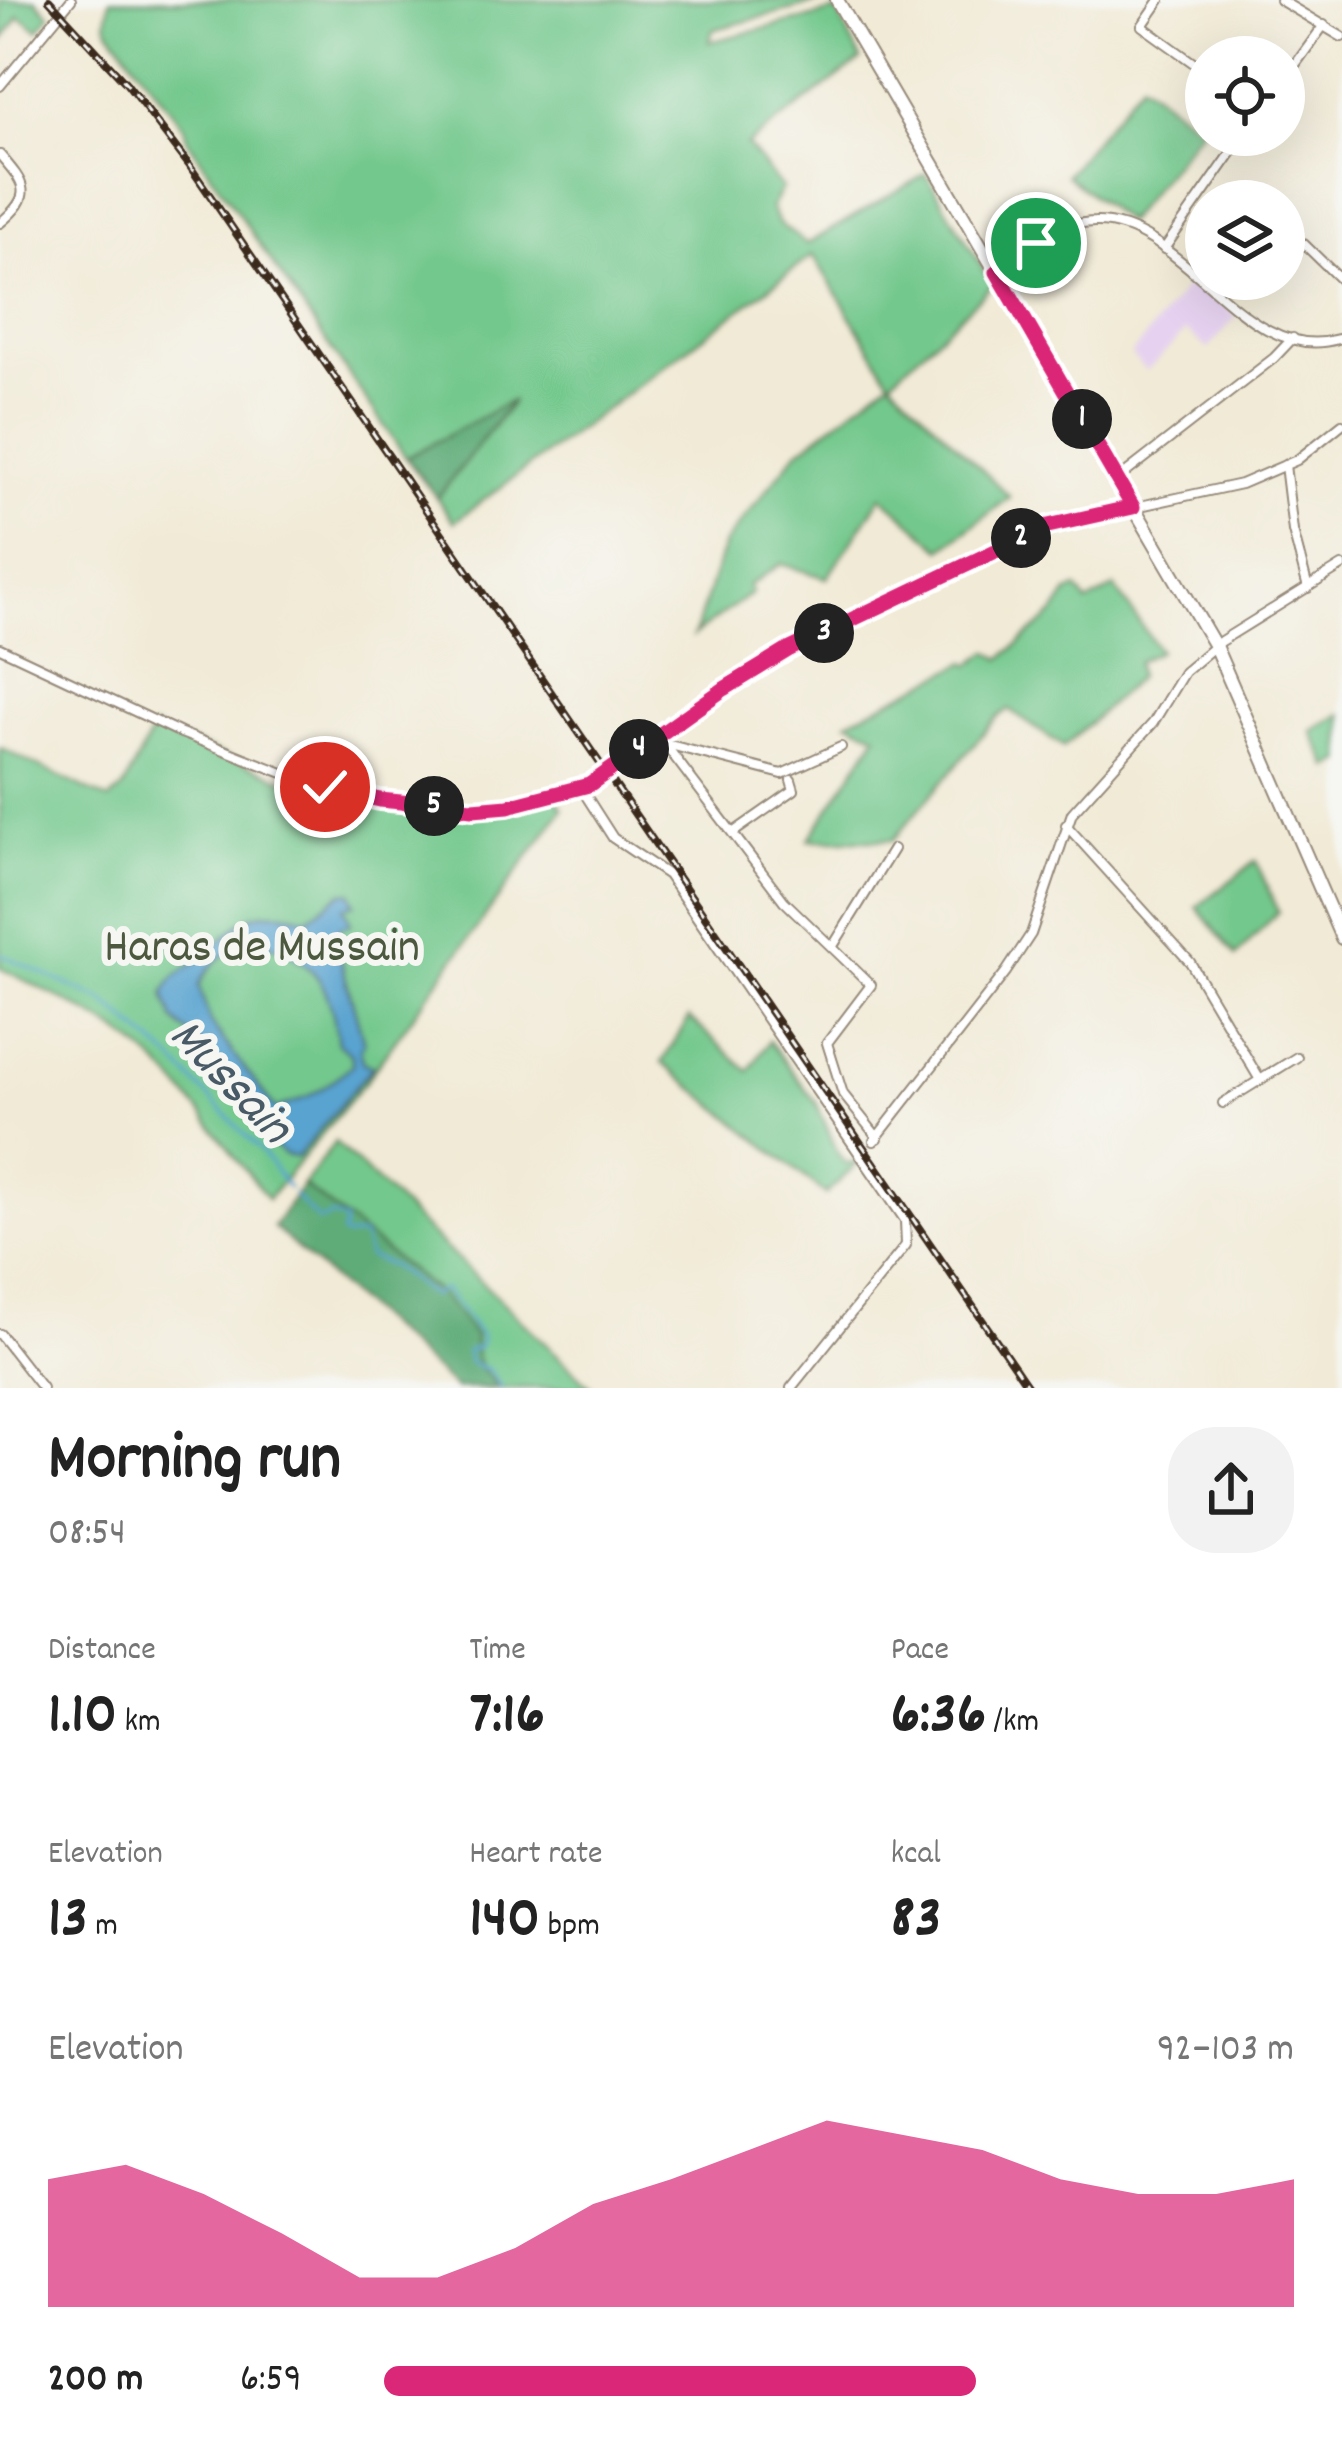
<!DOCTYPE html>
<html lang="en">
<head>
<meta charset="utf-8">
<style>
  body { margin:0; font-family:Dekko,sans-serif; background:#f2f2f2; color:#222; height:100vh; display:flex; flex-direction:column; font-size:45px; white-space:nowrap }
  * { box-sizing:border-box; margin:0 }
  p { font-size:39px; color:#767676 }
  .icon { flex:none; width:66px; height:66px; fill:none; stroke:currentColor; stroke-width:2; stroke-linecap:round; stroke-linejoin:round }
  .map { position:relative; height:1388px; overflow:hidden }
  .drawer { display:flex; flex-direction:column; background:#fff; flex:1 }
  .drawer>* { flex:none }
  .buttons { position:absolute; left:1185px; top:36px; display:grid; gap:24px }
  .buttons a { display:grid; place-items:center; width:120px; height:120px; border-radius:50%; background:#fff; box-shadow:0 12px 48px #0002; font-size:60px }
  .pin { position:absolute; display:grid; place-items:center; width:102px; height:102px; color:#fff; margin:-51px; border:6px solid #fff; border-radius:50%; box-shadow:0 3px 12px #0007 }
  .km { position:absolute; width:60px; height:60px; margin:-30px; border-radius:50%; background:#222; color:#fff; font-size:33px; line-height:60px; text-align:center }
  .round { display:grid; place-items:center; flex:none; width:126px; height:126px; border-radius:48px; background:#f2f2f2 }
  .overview { display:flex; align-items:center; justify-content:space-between; height:204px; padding:0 48px }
  h1 { font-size:66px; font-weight:700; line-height:90px }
  .stats { display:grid; grid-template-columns:repeat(3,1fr); gap:18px; height:204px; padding:12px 48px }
  .stats div { display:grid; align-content:center }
  .stats b { font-size:60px; font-weight:700 }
  .stats small { font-size:33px; font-weight:400 }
  .stats p { font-size:33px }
  .chart { height:336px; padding:24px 48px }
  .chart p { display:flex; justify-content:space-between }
  .chart svg { width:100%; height:216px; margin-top:12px; fill:#db2777; opacity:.7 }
  ul { padding:0 48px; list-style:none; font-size:39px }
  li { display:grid; grid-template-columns:192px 144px 1fr; align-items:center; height:90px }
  li i { height:30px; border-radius:15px; background:#db2777 }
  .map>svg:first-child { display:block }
</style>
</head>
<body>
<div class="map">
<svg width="1342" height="1388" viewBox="0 0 1342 1388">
  <rect width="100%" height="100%" fill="#f6f6f2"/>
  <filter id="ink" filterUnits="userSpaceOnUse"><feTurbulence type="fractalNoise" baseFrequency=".00833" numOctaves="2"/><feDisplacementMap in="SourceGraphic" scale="24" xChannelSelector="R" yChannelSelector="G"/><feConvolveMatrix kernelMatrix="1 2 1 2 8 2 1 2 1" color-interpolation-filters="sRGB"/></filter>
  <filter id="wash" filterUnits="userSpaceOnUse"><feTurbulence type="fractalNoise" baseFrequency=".004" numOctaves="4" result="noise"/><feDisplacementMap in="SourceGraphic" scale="48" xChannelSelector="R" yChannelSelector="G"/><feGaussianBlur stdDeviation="2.7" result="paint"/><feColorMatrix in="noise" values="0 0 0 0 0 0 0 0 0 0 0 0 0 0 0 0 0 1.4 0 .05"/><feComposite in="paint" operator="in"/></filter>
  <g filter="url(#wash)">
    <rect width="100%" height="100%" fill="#f1ead6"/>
    <path fill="#e6d2f0" d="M1192 279 1237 316 1208 349 1186 331 1147 371 1131 355Z"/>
    <g fill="#73c88d" stroke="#577956" stroke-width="3">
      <path d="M0 0H36L50 15 38 30 19 16 3 40Z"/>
      <path d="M110 0H827L713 30 709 42 837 11 861 60 747 145 782 189 771 208 778 223 807 244 926 174 993 285 891 380 1010 497 942 549 882 496 827 578 781 564 749 585 752 593 694 635 724 544 797 452 890 380 813 255 454 522 437 498 511 404 406 458 187 139 184 127 109 29 106 21Z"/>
      <path d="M1141 82 1201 129 1126 222 1066 175Z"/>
      <path d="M1115 587 1159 651 1137 662 1138 677 1064 747 1009 710 998 716 893 840H809L877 735 848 721 967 662 970 665 989 651 1001 659 1054 614 1068 593 1077 589 1087 603Z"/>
      <path d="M1342 714V761L1329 768 1312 731Z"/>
      <path d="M154 727 179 743 186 740 318 793 403 811 502 813 556 797 563 809 365 1082 268 1199C233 1156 200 1107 161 1067 116 1022 55 996 0 968V748L109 800 123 789Z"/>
      <path d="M1256 861 1278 912 1236 956 1197 907Z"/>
      <path d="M689 1018 749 1071 769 1041 816 1102 839 1156 846 1164 859 1162 826 1194 662 1063Z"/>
      <path d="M335 1142 592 1388H501L484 1375 473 1357 303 1185Z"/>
    </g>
    <g fill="#5eac78" stroke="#4c6b4b" stroke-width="3">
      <path d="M513 400 437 498 406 458Z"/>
      <path d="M303 1185 443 1297 475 1336C473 1362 481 1372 501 1388H455L273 1227Z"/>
    </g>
    <path fill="#59a3d0" stroke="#4a6677" stroke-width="3" fill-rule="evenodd" d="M351 892 355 904 344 907 351 924 340 927 336 943 364 1043 360 1049 363 1063 373 1066 297 1157 285 1155 268 1142 202 1045 174 1020 164 995C171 973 189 969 205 955 246 919 249 903 308 918L342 893ZM265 943C319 962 331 989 338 1043L352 1056V1065C326 1088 306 1100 275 1109L210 1022 199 986C212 958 235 944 265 943Z"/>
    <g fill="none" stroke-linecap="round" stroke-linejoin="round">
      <g stroke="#59a3d0" stroke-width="3">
        <path d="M0 954 104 1001 171 1058 262 1152 288 1188"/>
        <path d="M293 1194 319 1221 332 1216 345 1221 342 1234 345 1237 363 1235 368 1256 392 1266 432 1296 444 1289 481 1336 480 1347 467 1351 469 1362 489 1370 501 1388"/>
      </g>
    </g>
  </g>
  <g filter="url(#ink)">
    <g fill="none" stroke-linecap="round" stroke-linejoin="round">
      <defs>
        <g id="minor">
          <path d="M1160 0 1142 26 1206 72"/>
          <path d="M1280 0 1342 37"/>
          <path d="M1284 80 1324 25"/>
          <path d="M0 86 71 0"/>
          <path d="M0 155C26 185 34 195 0 223"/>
          <path d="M1304 244 1342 281"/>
          <path d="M1164 249 1244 135"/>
          <path d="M997 272C1024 252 1058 222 1095 222 1184 220 1244 367 1338 339"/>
          <path d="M1285 465 1293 531 1308 588"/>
          <path d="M1119 478 1274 358 1293 338"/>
          <path d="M0 648 181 733 306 782 401 803 473 809 508 806 589 785 724 689 787 650 1048 526 1241 484 1297 460 1342 424"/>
          <path d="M658 735 784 901 871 985 827 1043 843 1094 878 1138"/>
          <path d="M666 744 782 774 841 747"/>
          <path d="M581 788 613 838 668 875 905 1220 906 1245 791 1388"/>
          <path d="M1066 825 1190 962 1260 1080"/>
          <path d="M734 832 794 790 791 780"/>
          <path d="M833 946 893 849"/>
          <path d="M1223 1103 1297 1057"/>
          <path d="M874 1141 1006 972 1031 934 1072 813 1153 723 1184 672 1221 641 1342 566"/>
          <path d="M0 1334 42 1388"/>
        </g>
        <path id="primary" d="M837 0 1215 646 1342 938"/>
      </defs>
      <use href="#minor" stroke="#968a7a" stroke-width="12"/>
      <use href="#primary" stroke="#968a7a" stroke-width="16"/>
      <use href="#minor" stroke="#fff" stroke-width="8"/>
      <use href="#primary" stroke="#fff" stroke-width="12"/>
      <defs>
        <path id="rail" d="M49 0 126 83 189 165 1029 1388"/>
      </defs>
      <use href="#rail" stroke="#3b2a1e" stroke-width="8"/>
      <use href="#rail" stroke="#f6f6f2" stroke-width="3" stroke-dasharray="9" stroke-linecap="butt"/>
    </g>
  </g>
  <g fill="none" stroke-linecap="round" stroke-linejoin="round" filter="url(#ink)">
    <defs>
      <path id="route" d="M325 787 380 800 473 809 508 806 589 785 724 689 788 650 1048 526 1133 507 997 272 1036 243"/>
    </defs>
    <use href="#route" stroke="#fff" stroke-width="24"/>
    <use href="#route" stroke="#db2777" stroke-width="15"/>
  </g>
  <g text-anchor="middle" stroke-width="12" stroke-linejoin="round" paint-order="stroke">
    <g font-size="48" fill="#4c593f" stroke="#f6f6f2">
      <text x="262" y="960">Haras de Mussain</text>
    </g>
    <g font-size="51" font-style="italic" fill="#475a65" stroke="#f6f6f2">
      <text transform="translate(234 1078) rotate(46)" y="18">Mussain</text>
    </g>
  </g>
</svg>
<div class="buttons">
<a><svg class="icon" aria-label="locate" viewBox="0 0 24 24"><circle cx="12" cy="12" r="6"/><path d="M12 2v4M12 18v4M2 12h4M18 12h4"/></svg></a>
<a><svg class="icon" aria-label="layers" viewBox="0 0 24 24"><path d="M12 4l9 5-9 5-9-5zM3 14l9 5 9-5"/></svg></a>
</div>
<div class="pin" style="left:1036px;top:243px;background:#1e9e55"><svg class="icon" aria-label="arrive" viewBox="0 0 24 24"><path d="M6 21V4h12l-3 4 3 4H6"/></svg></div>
<div class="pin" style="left:325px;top:787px;background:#d93025"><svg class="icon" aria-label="check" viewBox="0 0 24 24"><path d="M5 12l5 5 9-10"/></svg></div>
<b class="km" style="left:1082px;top:419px">1</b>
<b class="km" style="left:1021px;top:538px">2</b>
<b class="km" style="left:824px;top:633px">3</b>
<b class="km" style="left:639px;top:749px">4</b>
<b class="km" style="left:434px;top:806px">5</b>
</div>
<section class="drawer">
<div class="overview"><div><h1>Morning run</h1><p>08:54</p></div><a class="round"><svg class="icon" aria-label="share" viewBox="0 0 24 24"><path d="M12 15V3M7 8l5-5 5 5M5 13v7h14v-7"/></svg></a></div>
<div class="stats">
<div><p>Distance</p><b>1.10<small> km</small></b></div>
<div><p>Time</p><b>7:16</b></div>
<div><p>Pace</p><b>6:36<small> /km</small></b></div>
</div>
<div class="stats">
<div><p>Elevation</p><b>13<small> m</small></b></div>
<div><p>Heart rate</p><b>140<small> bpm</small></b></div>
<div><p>kcal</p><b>83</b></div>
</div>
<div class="chart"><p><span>Elevation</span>92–103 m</p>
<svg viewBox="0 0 160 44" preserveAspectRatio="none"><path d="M0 44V18L10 15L20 21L30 29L40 38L50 38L60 32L70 23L80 18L90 12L100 6L110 9L120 12L130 18L140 21L150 21L160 18V44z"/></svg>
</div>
<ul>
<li><b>200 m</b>6:59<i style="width:65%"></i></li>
</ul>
</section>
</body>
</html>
